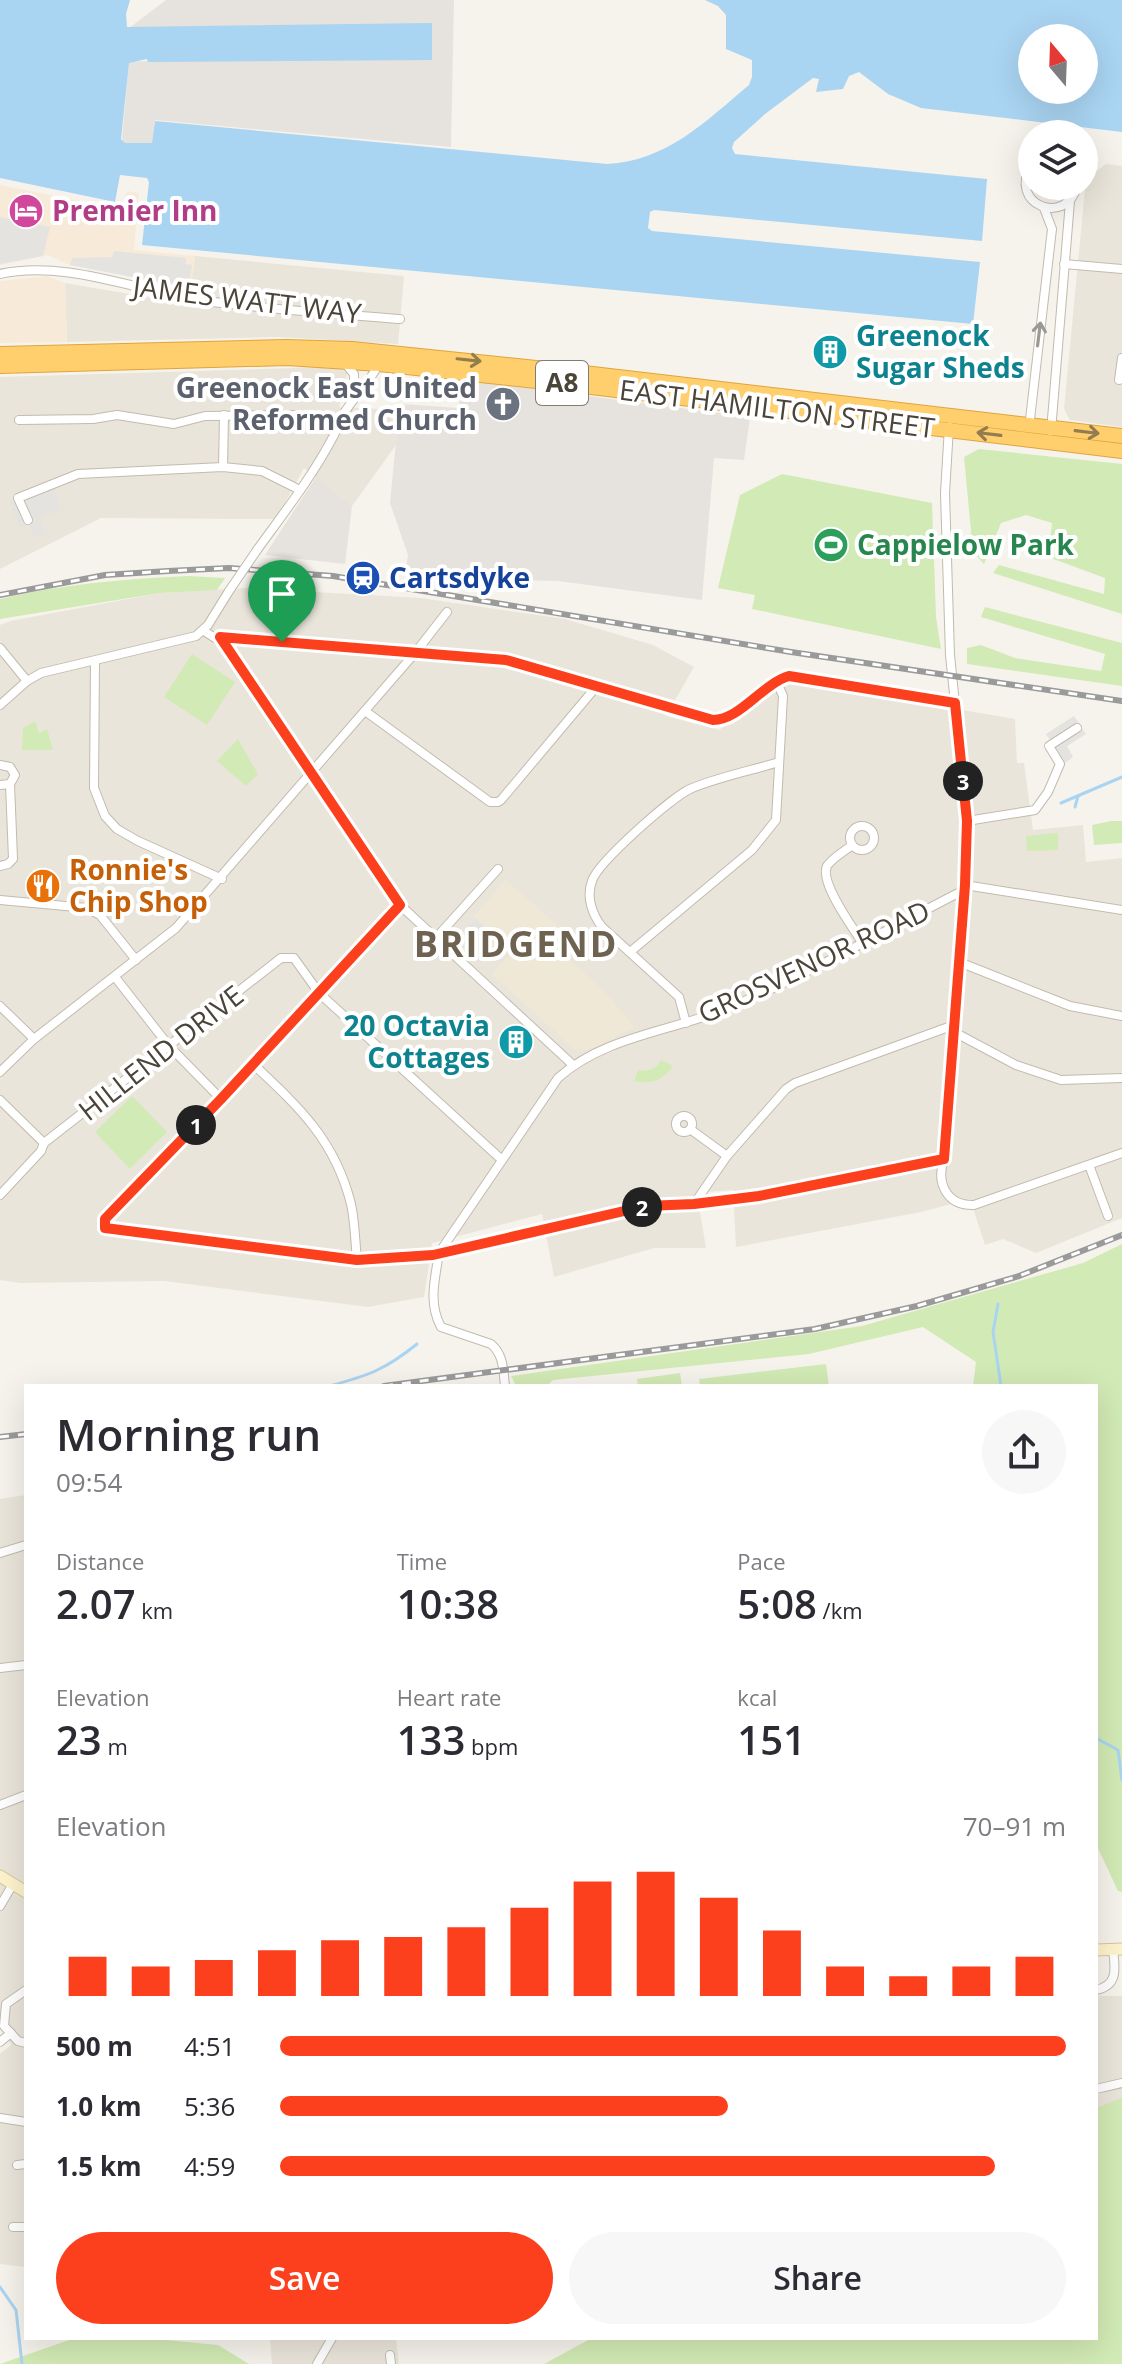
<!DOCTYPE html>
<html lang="en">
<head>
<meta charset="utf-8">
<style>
  body { margin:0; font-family:"Open Sans",sans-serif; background:#f7f7f7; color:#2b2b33; height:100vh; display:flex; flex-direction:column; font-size:30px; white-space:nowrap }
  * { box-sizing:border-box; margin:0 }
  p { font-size:26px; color:#7c7c81 }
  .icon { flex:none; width:44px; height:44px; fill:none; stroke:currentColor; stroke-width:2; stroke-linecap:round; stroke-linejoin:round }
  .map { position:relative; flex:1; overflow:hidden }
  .sheet { position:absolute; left:24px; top:1384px; width:1074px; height:956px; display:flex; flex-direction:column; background:#fff; border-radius:0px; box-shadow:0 8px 32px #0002 }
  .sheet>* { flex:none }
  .needle { width:52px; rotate:341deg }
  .tools { position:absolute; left:1018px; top:24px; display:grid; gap:16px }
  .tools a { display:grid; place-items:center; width:80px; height:80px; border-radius:50%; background:#fff; box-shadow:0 8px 32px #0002; font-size:40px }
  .pin { position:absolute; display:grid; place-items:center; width:68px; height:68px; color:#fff; margin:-82px -34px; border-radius:50% 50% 50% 0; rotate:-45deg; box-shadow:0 0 8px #0007 }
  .pin .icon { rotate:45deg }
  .km { position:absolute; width:40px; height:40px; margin:-20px; border-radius:50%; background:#222; color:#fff; font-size:22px; line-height:40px; text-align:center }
  .round { display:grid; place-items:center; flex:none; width:84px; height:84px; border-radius:42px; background:#f7f7f7 }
  .headline { display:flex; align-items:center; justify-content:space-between; height:136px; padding:0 32px }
  h1 { font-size:44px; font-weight:600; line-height:60px }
  .metrics { display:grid; grid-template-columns:repeat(3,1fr); gap:12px; height:136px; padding:8px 32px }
  .metrics div { display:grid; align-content:center }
  .metrics b { font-size:40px; font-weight:600 }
  .metrics small { font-size:22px; font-weight:400 }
  .metrics p { font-size:22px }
  .chart { height:224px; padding:16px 32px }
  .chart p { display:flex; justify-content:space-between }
  .chart svg { width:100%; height:144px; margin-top:8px; stroke:#fc3f1d; stroke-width:6 }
  .action { display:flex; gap:16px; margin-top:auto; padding:16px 32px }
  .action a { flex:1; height:92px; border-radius:48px; background:#fc3f1d; color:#fff; font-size:32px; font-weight:600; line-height:92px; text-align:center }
  .action a+a { background:#f7f7f7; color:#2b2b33 }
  ul { padding:0 32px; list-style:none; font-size:26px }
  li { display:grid; grid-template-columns:128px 96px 1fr; align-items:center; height:60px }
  li i { height:20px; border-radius:10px; background:#fc3f1d }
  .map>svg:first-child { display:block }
</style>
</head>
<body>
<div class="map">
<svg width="1122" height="2364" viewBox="0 0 1122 2364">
  <rect width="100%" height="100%" fill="#f6f3ec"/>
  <g fill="#eae5da">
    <path d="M1106 164 1122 166V427L1070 420 1064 409 1086 179Z"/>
    <path d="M195 256 404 276 398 344 277 337 67 342 65 283 188 304Z"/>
    <path d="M326 367 348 371 339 407 399 410 396 445 352 506 304 468 276 519 101 518 0 569V377Z"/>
    <path d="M244 588 421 598 565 619 653 645 694 667 666 716 719 730 787 684 805 683 1015 719 1017 763H1024L1033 830 1083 825 1086 862 1122 858V1218L1036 1253 1003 1239 985 1245 970 1199 921 1212 736 1247 733 1190 707 1192 699 1206 706 1248H654L554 1277 542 1214 432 1243 424 1297 368 1307 164 1281 20 1283 0 1280V625L10 621 160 593Z"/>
    <path d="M26 1495V2267L0 2264V2054L11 2045 0 2023V1499Z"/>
    <path d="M1096 1996H1122V2100L1096 2110Z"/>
    <path d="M270 2338H396L399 2364H272Z"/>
  </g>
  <g fill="#f7ead8">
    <path d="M0 185 122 210 127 191 139 193 134 250 195 256 191 288 70 265 48 255 0 265Z"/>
    <path d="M47 276 65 283 67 342 0 343V281Z"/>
  </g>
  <g fill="#e6e2dd">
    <path d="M166 0H454L451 147 155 120 152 143H124L122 139 129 62 148 61 142 44 147 28H129Z"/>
    <path d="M465 380 750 417 744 460 714 458 702 600 558 581 478 579 406 567 408 555 390 503 399 410 402 404 458 408Z"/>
    <path d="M316 477 352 506 345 564 265 555Z"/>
  </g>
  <path fill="#efe8d6" d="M505 880 570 936 558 948 611 999 634 1027 590 1050 574 1049 492 974 511 953 474 917Z"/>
  <g fill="#d2eab5">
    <path d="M979 449 1122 464V614L993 573 999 565 1104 594 1105 578 1048 557 1052 523 1026 515 1001 523 984 564 973 552 964 457Z"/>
    <path d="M782 474 932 503 936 617 941 649 752 609 755 595 718 588 740 495Z"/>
    <path d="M188 576 225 578 217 590 160 593 0 619V599C64 584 123 579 188 576Z"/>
    <path d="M985 607 1122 643V686L967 664V648L981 645 1015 658 1101 671 1105 654 981 617Z"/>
    <path d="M192 654 235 682 207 725 164 697Z"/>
    <path d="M35 721 39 733 47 729 53 750H22L23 728Z"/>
    <path d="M238 739 258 774 246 786 217 761Z"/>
    <path d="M1111 821H1122V843L1094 845 1092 825Z"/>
    <path d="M1058 833V850L1027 851 1026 836Z"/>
    <path d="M661 1060 673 1066C664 1080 650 1085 634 1081L638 1070C647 1072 657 1069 661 1060Z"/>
    <path d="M132 1096 167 1132 130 1169 95 1132Z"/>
    <path d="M1122 1244V1892L1118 1891 1096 1844V1386H973L976 1362 923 1327 809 1354 553 1380 547 1386H516L511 1376 862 1326 1083 1263Z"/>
    <path d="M826 1364 829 1386H700L699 1379Z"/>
    <path d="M680 1373 682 1386H638L637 1379Z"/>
    <path d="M1122 2098V2364H544L592 2338H1096V2108Z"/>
    <path d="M75 2338H145L218 2345 249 2364H0Z"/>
  </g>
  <g fill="#e5e3e0">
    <path d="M0 217 50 227 43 256 0 264Z"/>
    <path d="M114 251 186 258V264L192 265 190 279 184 278 183 285 163 283 70 265 72 258 112 257Z"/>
    <path d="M53 486 62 509 40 518 46 533 35 538 29 524 20 528 10 503Z"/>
    <path d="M1074 716 1086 734 1067 746 1073 757 1065 763 1046 734Z"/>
    <path d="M476 919 494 936 477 954 459 938Z"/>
  </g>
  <path fill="#a9d4f2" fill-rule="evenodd" d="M0 0H130L126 14 127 27 432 23V60L148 62 147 59 129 63 121 139 125 143H152L155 121 607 164C667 161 706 121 749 85L752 77V60L726 49V15L718 6 705 0H1122V132L921 108 888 94 859 72 849 76 843 89 816 92 819 79 813 78 765 114 734 142 732 148 735 154 987 179 982 241 654 210 650 212 648 228 652 231 980 262 973 324 142 245 149 182 147 178 120 175 115 202 0 178ZM1032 38H1084V90H1032Z"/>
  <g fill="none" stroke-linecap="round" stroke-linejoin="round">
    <g stroke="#a9d4f2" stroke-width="3">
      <path d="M1061 803 1122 777"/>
      <path d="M1075 807 1078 796"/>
      <path d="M998 1304 993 1332 1001 1386"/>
      <path d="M329 1386C367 1376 385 1370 417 1344"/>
      <path d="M1096 1738 1118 1750 1122 1780"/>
      <path d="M0 2287 16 2310 22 2364"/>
    </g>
    <defs>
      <g id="street">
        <path d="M1032 164C1006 205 1067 227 1077 186"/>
        <path d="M1064 264 1122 269"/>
        <path d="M0 274C65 259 140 292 205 301 269 309 335 314 400 319"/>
        <path d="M344 362 354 374V396"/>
        <path d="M1119 380 1122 358"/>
        <path d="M19 420 93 419 117 415 174 424 205 416 299 415"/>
        <path d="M949 427 945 493 950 655 967 821 965 885 944 1159C936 1182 946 1206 974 1205L1122 1153"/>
        <path d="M1029 428 1052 229 1044 208"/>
        <path d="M1051 431 1070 201"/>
        <path d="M223 467 224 415"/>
        <path d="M28 520 18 498 78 474 223 467 262 471 300 490"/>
        <path d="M257 550C283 514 312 477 333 437 337 430 339 422 343 415 354 396 369 383 379 364"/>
        <path d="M204 631 215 638 496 659 713 720C740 721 763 684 789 676L955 703"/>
        <path d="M220 637 371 866 400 905 573 1065"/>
        <path d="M0 648 27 681"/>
        <path d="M95 661 94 788 105 816 117 829 138 841 222 879"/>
        <path d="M0 705 27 681 41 673 196 636 208 625 229 591"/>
        <path d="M365 711 490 802H498L501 800 596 687"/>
        <path d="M0 765 10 767 15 775 10 784 0 785"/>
        <path d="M967 821 1035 810 1048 792 1060 764 1049 746 1077 728"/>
        <circle cx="862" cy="838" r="12"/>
        <path d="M852 845C845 851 832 858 827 866 819 882 853 928 862 942"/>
        <path d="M0 866 8 864 13 859 10 784"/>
        <path d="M965 885 1122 910"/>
        <path d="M0 900 87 908 100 915 136 960"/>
        <path d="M400 905 221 1099 105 1219 103 1223 105 1228 357 1260 433 1255 646 1206 694 1204 759 1196 944 1159"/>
        <path d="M436 938 498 869"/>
        <path d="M630 952 752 850 776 820 783 696 776 680"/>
        <path d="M959 962 1070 1006 1122 1016"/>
        <path d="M115 977 169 1046 221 1099"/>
        <path d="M0 1006 34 1039"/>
        <path d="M686 1023 679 997 602 927C592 914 586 897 592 881 598 862 672 797 690 789 718 777 750 771 779 762"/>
        <path d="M954 1032 1016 1065 1061 1080 1122 1078"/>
        <path d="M253 1064C299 1107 335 1140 351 1204 355 1222 355 1241 357 1260"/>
        <path d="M0 1072 34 1039 176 928 415 653 447 612"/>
        <path d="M0 1100 44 1143"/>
        <circle cx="684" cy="1124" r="8"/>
        <path d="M690 1129 727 1156"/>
        <path d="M44 1143 281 958H294L319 993 502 1160"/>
        <path d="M1089 1165 1108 1216"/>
        <path d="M0 1195 41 1151 44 1143"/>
        <path d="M694 1204 727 1156 786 1089 795 1083 954 1025"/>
        <path d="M505 1386C503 1370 504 1355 491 1344L441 1327C428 1303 435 1279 439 1253L558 1078C606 1035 676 1031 733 1006 812 972 888 929 964 890"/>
        <path d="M0 1553 26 1545"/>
        <path d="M0 1668 26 1665"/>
        <path d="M0 1805 26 1795"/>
        <path d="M0 1906 13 1884"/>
        <path d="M26 1990 6 2004 4 2026 18 2041 26 2043"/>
        <path d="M1096 1990C1119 1985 1115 1968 1113 1949"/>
        <path d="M0 2042 11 2033"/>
        <path d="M1096 2089 1122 2083"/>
        <path d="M0 2118 26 2122"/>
        <path d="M17 2165 26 2164"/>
        <path d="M13 2227H26"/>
        <path d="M390 2355 391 2364"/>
        <path d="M317 2364 332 2338"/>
      </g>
      <g id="secondary">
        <path d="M0 1876 26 1892"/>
        <path d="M1096 1950 1122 1949"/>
      </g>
      <g id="highway">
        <path d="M0 354 286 347 352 349 584 373 1122 436"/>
        <path d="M0 366 287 358 379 364 583 386 1122 451"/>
      </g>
    </defs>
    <use href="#street" stroke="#c2bbae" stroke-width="10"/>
    <use href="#secondary" stroke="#d6c79b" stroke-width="13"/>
    <use href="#highway" stroke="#e0a43c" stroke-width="16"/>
    <use href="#street" stroke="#fff" stroke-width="8"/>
    <use href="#secondary" stroke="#fff3cd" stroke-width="11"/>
    <use href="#highway" stroke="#ffcf6e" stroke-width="14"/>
    <defs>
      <g id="rail">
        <path d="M0 595 105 575 168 571 229 568 333 576 791 652 1122 701"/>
        <path d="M384 1386 815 1329 917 1306 1019 1276 1122 1235"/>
        <path d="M0 1437 26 1434"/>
      </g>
    </defs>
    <use href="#rail" stroke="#9a9a9a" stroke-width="6"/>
    <use href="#rail" stroke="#fff" stroke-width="3" stroke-dasharray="9" stroke-linecap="butt"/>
    <defs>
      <path id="street-bridge" d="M229 591 257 550"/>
    </defs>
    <use href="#street-bridge" stroke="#c2bbae" stroke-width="10" stroke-linecap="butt"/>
    <use href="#street-bridge" stroke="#fff" stroke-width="8"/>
  </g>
  <defs><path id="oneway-shaft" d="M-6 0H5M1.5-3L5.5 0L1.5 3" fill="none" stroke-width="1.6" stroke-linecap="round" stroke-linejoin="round" transform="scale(2)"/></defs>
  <use stroke="#9c9892" href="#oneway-shaft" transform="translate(1039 334) rotate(-83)"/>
  <g stroke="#937c4e">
    <use href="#oneway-shaft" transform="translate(469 360) rotate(6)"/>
    <use href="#oneway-shaft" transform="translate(1087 432) rotate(7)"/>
    <use href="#oneway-shaft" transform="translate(989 434) rotate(-173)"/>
  </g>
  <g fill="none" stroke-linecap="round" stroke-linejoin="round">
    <defs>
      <path id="route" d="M220 637 506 660 713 720C740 720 762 684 789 676L955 703 967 821 965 885 944 1159 759 1196 694 1204 646 1206 433 1255 357 1260 105 1228V1219L221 1099 400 905Z"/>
    </defs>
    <use href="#route" stroke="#fff" stroke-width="16"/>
    <use href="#route" stroke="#fc3f1d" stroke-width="10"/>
  </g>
  <defs>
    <symbol id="hotel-disc" viewBox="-11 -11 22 22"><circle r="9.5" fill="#d1479c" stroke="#fff"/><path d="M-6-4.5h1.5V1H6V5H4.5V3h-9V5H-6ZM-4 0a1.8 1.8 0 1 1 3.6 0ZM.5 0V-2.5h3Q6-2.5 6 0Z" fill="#fff"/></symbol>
    <symbol id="building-disc" viewBox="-11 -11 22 22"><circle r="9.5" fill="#0f9aa8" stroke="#fff"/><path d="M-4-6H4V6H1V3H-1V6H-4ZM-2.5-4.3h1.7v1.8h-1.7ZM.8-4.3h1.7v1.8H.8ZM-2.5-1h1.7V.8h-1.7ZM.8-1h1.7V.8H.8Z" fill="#fff"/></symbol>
    <symbol id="church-disc" viewBox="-11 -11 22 22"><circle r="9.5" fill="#6b7280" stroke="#fff"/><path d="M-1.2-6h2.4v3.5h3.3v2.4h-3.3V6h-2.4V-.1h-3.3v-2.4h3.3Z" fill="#fff"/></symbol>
    <symbol id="stadium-disc" viewBox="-11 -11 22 22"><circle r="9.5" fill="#2e9e5b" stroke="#fff"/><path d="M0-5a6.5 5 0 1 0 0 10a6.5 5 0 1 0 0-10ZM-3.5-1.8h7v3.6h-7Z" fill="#fff"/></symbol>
    <symbol id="station-disc" viewBox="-11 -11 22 22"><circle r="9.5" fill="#1a4fb4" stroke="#fff"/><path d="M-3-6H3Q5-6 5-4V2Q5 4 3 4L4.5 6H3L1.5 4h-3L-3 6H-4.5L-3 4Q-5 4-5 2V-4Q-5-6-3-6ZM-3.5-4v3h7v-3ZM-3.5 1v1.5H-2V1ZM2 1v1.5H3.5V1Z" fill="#fff"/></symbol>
    <symbol id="restaurant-disc" viewBox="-11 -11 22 22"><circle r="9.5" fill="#e8710a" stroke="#fff"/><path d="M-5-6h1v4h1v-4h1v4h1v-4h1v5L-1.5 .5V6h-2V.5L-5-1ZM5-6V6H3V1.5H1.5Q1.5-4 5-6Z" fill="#fff"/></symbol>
  </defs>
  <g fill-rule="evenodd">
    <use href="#hotel-disc" x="6" y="191" width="40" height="40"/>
    <use href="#building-disc" x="810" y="332" width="40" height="40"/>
    <use href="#church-disc" x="483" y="384" width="40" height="40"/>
    <use href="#stadium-disc" x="811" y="525" width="40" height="40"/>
    <use href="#station-disc" x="343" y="558" width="40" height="40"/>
    <use href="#restaurant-disc" x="23" y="866" width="40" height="40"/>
    <use href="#building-disc" x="496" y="1022" width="40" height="40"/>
  </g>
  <g text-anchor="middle" stroke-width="8" stroke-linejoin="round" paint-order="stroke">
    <rect fill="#fff" stroke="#817c74" stroke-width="2" x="536" y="361" width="52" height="44" rx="6"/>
    <g font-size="26" font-weight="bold" fill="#4b4439">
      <text x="562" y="392">A8</text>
    </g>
    <g font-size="28" font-weight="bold" fill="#b23c85" stroke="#fff" text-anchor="start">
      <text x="52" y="221">Premier Inn</text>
    </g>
    <g font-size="28" fill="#4b4439" stroke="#fff">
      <text transform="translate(247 300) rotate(7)" y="10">JAMES WATT WAY</text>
      <text transform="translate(777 409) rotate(7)" y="10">EAST HAMILTON STREET</text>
      <text transform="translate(814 962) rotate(-25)" y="10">GROSVENOR ROAD</text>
      <text transform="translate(161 1053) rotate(-38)" y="10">HILLEND DRIVE</text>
    </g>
    <g font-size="28" font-weight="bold" fill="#0d838f" stroke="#fff" text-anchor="start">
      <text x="856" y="346">Greenock<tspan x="856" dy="32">Sugar Sheds</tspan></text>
      <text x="490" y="1036" text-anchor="end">20 Octavia<tspan x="490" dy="32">Cottages</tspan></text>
    </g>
    <g font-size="28" font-weight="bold" fill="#5b616d" stroke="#fff" text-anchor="end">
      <text x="477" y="398">Greenock East United<tspan x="477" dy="32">Reformed Church</tspan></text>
    </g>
    <g font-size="28" font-weight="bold" fill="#27864d" stroke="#fff" text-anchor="start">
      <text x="857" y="555">Cappielow Park</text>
    </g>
    <g font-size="28" font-weight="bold" fill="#164399" stroke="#fff" text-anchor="start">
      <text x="389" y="588">Cartsdyke</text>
    </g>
    <g font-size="28" font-weight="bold" fill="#c56008" stroke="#fff" text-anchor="start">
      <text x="69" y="880">Ronnie's<tspan x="69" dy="32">Chip Shop</tspan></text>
    </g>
    <g font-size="36" font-weight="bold" letter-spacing="2" fill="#6e6250" stroke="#fff">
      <text x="516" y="957">BRIDGEND</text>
    </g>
  </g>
</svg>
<div class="tools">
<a><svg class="needle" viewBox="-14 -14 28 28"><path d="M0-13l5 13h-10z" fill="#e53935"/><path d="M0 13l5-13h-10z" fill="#7c7c81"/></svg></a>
<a><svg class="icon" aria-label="layers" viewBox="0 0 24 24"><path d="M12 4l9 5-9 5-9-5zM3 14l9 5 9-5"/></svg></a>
</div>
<div class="pin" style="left:282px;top:642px;background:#1e9e55"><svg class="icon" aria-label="arrive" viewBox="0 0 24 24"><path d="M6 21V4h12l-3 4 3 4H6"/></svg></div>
<b class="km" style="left:196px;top:1125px">1</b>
<b class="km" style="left:642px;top:1207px">2</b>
<b class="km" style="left:963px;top:781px">3</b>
<section class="sheet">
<div class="headline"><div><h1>Morning run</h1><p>09:54</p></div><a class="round"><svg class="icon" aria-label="share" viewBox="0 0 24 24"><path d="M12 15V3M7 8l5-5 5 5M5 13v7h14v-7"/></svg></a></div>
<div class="metrics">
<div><p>Distance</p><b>2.07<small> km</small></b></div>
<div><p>Time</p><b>10:38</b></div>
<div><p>Pace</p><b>5:08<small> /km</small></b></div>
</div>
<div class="metrics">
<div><p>Elevation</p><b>23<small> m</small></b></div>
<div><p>Heart rate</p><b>133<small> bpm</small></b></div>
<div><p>kcal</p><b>151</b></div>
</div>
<div class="chart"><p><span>Elevation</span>70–91 m</p>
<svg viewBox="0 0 160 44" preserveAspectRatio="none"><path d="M5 44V32M15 44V35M25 44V33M35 44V30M45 44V27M55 44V26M65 44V23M75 44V17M85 44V9M95 44V6M105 44V14M115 44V24M125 44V35M135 44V38M145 44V35M155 44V32"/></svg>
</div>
<ul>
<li><b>500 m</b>4:51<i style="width:100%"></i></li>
<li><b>1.0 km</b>5:36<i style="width:57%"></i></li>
<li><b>1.5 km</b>4:59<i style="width:91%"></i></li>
</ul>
<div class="action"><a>Save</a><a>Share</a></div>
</section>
</div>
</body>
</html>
